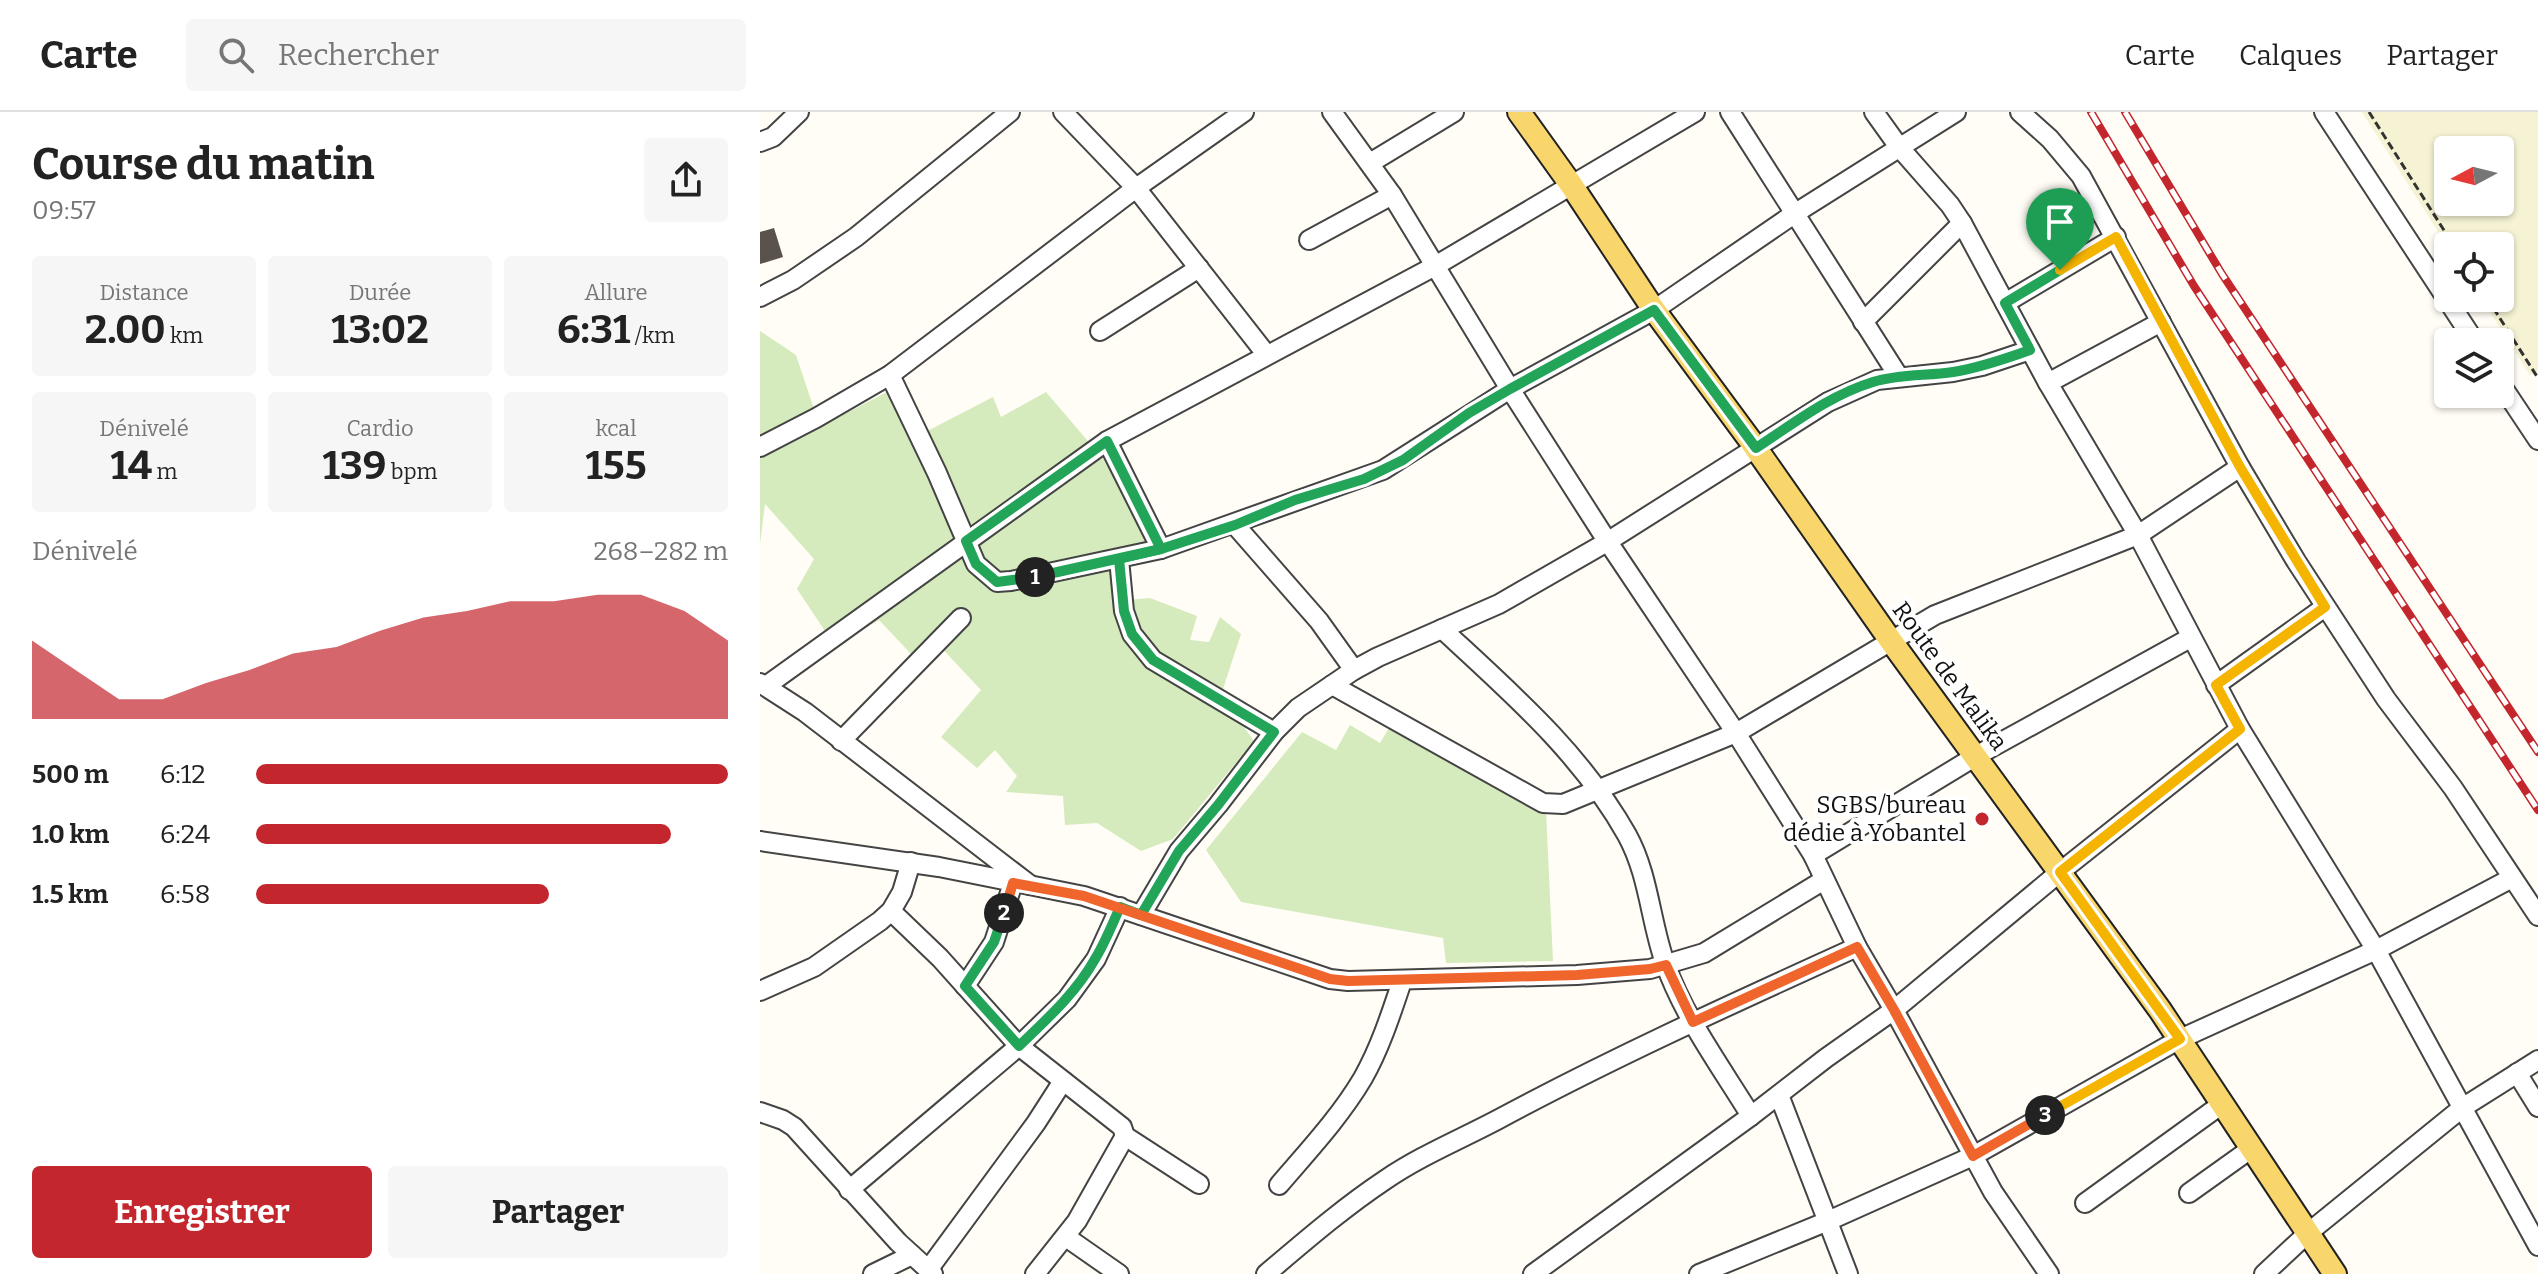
<!DOCTYPE html>
<html lang="fr">
<head>
<meta charset="utf-8">
<style>
  body { margin:0; font-family:Bitter,serif; background:#f6f6f6; color:#222; height:100vh; display:flex; flex-direction:column; font-size:30px; white-space:nowrap }
  * { box-sizing:border-box; margin:0 }
  p { font-size:26px; color:#767676 }
  .icon { flex:none; width:44px; height:44px; fill:none; stroke:currentColor; stroke-width:2; stroke-linecap:round; stroke-linejoin:round }
  .map { position:relative; flex:1; overflow:hidden }
  .sheet { display:flex; flex-direction:column; background:#fff; width:760px }
  .sheet>* { flex:none }
  .needle { width:52px; rotate:263deg }
  .tools { position:absolute; left:1674px; top:24px; display:grid; gap:16px }
  .tools a { display:grid; place-items:center; width:80px; height:80px; border-radius:8px; background:#fff; box-shadow:0 2px 6px #0004; font-size:40px }
  .pin { position:absolute; display:grid; place-items:center; width:68px; height:68px; color:#fff; margin:-82px -34px; border-radius:50% 50% 50% 0; rotate:-45deg; box-shadow:0 0 8px #0007 }
  .pin .icon { rotate:45deg }
  .km { position:absolute; width:40px; height:40px; margin:-20px; border-radius:50%; background:#222; color:#fff; font-size:22px; line-height:40px; text-align:center }
  .round { display:grid; place-items:center; flex:none; width:84px; height:84px; border-radius:8px; background:#f6f6f6 }
  .headline { display:flex; align-items:center; justify-content:space-between; height:136px; padding:0 32px }
  h1 { font-size:44px; font-weight:700; line-height:60px }
  .figures { display:grid; grid-template-columns:repeat(3,1fr); gap:12px; height:136px; padding:8px 32px }
  .figures div { display:grid; align-content:center; border-radius:8px; background:#f6f6f6; text-align:center }
  .figures b { font-size:40px; font-weight:700 }
  .figures small { font-size:22px; font-weight:400 }
  .figures p { font-size:22px }
  .chart { height:224px; padding:16px 32px }
  .chart p { display:flex; justify-content:space-between }
  .chart svg { width:100%; height:144px; margin-top:8px; fill:#c4262e; opacity:.7 }
  .button { display:flex; gap:16px; margin-top:auto; padding:16px 32px }
  .button a { flex:1; height:92px; border-radius:8px; background:#c4262e; color:#fff; font-size:32px; font-weight:700; line-height:92px; text-align:center }
  .button a+a { background:#f6f6f6; color:#222 }
  ul { padding:0 32px; list-style:none; font-size:26px }
  li { display:grid; grid-template-columns:128px 96px 1fr; align-items:center; height:60px }
  li i { height:20px; border-radius:10px; background:#c4262e }
  header { display:flex; align-items:center; gap:48px; box-sizing:border-box; height:112px; padding:0 40px; background:#fff; border-bottom:2px solid #e0e0e0 }
  header strong { font-size:38px }
  nav { display:flex; gap:44px; margin-inline-start:auto; font-size:28px }
  .search { width:560px; height:72px; background:#f6f6f6; display:flex; align-items:center; gap:20px; box-sizing:border-box; padding:0 28px; border-radius:8px; color:#767676; font-size:30px }
  main { display:flex; flex:1; min-height:0 }
  .map>svg:first-child { display:block }
</style>
</head>
<body>
<header>
<strong>Carte</strong>
<div class="search"><svg class="icon" aria-label="search" viewBox="0 0 24 24"><circle cx="10" cy="10" r="6"/><path d="M15 15l6 6"/></svg>Rechercher</div>
<nav><a>Carte</a><a>Calques</a><a>Partager</a></nav>
</header>
<main>
<section class="sheet">
<div class="headline"><div><h1>Course du matin</h1><p>09:57</p></div><a class="round"><svg class="icon" aria-label="share" viewBox="0 0 24 24"><path d="M12 15V3M7 8l5-5 5 5M5 13v7h14v-7"/></svg></a></div>
<div class="figures">
<div><p>Distance</p><b>2.00<small> km</small></b></div>
<div><p>Durée</p><b>13:02</b></div>
<div><p>Allure</p><b>6:31<small> /km</small></b></div>
</div>
<div class="figures">
<div><p>Dénivelé</p><b>14<small> m</small></b></div>
<div><p>Cardio</p><b>139<small> bpm</small></b></div>
<div><p>kcal</p><b>155</b></div>
</div>
<div class="chart"><p><span>Dénivelé</span>268–282 m</p>
<svg viewBox="0 0 160 44" preserveAspectRatio="none"><path d="M0 44V20L10 29L20 38L30 38L40 33L50 29L60 24L70 22L80 17L90 13L100 11L110 8L120 8L130 6L140 6L150 11L160 20V44z"/></svg>
</div>
<ul>
<li><b>500 m</b>6:12<i style="width:100%"></i></li>
<li><b>1.0 km</b>6:24<i style="width:88%"></i></li>
<li><b>1.5 km</b>6:58<i style="width:62%"></i></li>
</ul>
<div class="button"><a>Enregistrer</a><a>Partager</a></div>
</section>
<div class="map">
<svg width="1778" height="1162" viewBox="0 0 1778 1162">
  <rect width="100%" height="100%" fill="#fffdf5"/>
  <path fill="#f6f3d4" fill-rule="evenodd" d="M1602 0H1778V259L1770 263 1721 186H1740V134L1688 135ZM1688 38H1740V90H1688Z"/>
  <g fill="#d5ebbd">
    <path d="M0 219 36 243 60 315 127 280 150 328 233 285 241 305 286 280 344 348 395 441 349 454 355 489 390 486 437 504 430 528 449 530 460 505 481 522 461 583 494 629 413 727 381 739 337 711 305 713 303 684 246 680 257 664 235 638 217 656 181 625 221 578 175 529 151 542 119 508 75 534 37 477 54 447 5 392 0 432Z"/>
    <path d="M590 613 620 631 629 616 786 699 793 849 686 851 683 826 481 790 446 738 542 620 576 638Z"/>
  </g>
  <path fill="#5a524d" d="M14 116 23 145 0 152V120Z"/>
  <g fill="none" stroke-linecap="round" stroke-linejoin="round">
    <defs>
      <g id="minor">
        <path d="M303 0 376 76 506 242"/>
        <path d="M572 0 632 83 750 277 842 421 976 621 1053 743 1097 835 1134 898 1233 1080 1289 1162"/>
        <path d="M970 0 1139 265"/>
        <path d="M1114 0 1139 35 1190 93 1202 111 1288 271 1378 423 1480 617 1616 838 1778 1134"/>
        <path d="M1260 0 1290 27 1321 64 1480 355 1536 449 1626 587 1693 676 1778 804"/>
        <path d="M1564 0 1715 230"/>
        <path d="M0 30 13 25 39 0"/>
        <path d="M610 51 694 0"/>
        <path d="M549 128 632 83"/>
        <path d="M0 185 33 168 96 125 250 0"/>
        <path d="M1245 191 1356 125"/>
        <path d="M1103 210 1202 111"/>
        <path d="M340 219 439 156"/>
        <path d="M130 263 177 361 216 452 237 470 251 469 401 437 623 358 750 277 894 198 1034 102 1196 0"/>
        <path d="M1288 271 1401 210"/>
        <path d="M1740 271 1778 328"/>
        <path d="M347 329 401 437"/>
        <path d="M0 335 56 306 130 263 376 76 484 0"/>
        <path d="M475 413 559 509 594 558"/>
        <path d="M359 447 364 499 372 522 393 548 514 620"/>
        <path d="M682 517C750 580 821 641 867 723 889 763 890 808 905 851 924 905 961 955 991 1004"/>
        <path d="M0 571 45 600 270 773"/>
        <path d="M572 573 783 691 803 692 976 621 1175 503 1378 423 1480 355"/>
        <path d="M1456 573 1565 495"/>
        <path d="M6 574 347 329 675 154 935 0"/>
        <path d="M81 629 201 506"/>
        <path d="M0 729 179 755 324 784 570 867 588 869 817 863 890 857 944 841 1064 768"/>
        <path d="M1053 743 1216 644 1430 526"/>
        <path d="M131 799 180 846 259 934 362 1015 365 1024 439 1072"/>
        <path d="M381 803 419 739 458 693 514 620 538 596 594 558 618 545 739 492 847 430 1068 290 1117 268 1193 260 1222 254 1270 238"/>
        <path d="M205 874 234 830 253 771"/>
        <path d="M0 879 54 855 120 809 131 799 142 780 151 750"/>
        <path d="M1757 961 1778 995"/>
        <path d="M1019 983 1088 1162"/>
        <path d="M0 1000 23 1008 34 1015 138 1130 173 1162"/>
        <path d="M519 1073C548 1039 580 1005 603 966 620 936 631 902 642 869"/>
        <path d="M89 1078 259 934 307 887 336 847 360 795"/>
        <path d="M1429 1081 1492 1036"/>
        <path d="M1325 1091 1462 992"/>
        <path d="M306 1125 359 1162"/>
        <path d="M168 1158 276 1011 303 969"/>
        <path d="M113 1162 152 1143"/>
        <path d="M275 1162 317 1109 365 1024"/>
        <path d="M506 1162C545 1129 583 1096 625 1068 660 1044 699 1028 737 1008 854 945 976 890 1097 835"/>
        <path d="M773 1162 991 1004 1066 946 1134 898 1300 760 1480 617"/>
        <path d="M939 1162 1068 1109 1213 1044 1420 927 1616 838 1752 766"/>
        <path d="M1504 1162 1548 1121 1702 996 1778 948"/>
      </g>
      <path id="major" d="M759 0 812 74 894 198 990 328 1131 529 1400 898 1575 1162"/>
    </defs>
    <use href="#minor" stroke="#444" stroke-width="22"/>
    <use href="#major" stroke="#222" stroke-width="26"/>
    <g stroke="#333" stroke-width="3" stroke-dasharray="8 4" stroke-linecap="butt">
      <path d="M1609 0 1694 134"/>
      <path d="M1727 186 1778 266"/>
    </g>
    <use href="#minor" stroke="#fff" stroke-width="18"/>
    <use href="#major" stroke="#f9d66b" stroke-width="22"/>
    <defs>
      <g id="rail">
        <path d="M1331 0 1434 174 1778 698"/>
        <path d="M1365 0 1462 162 1778 640"/>
      </g>
    </defs>
    <use href="#rail" stroke="#c4262e" stroke-width="8"/>
    <use href="#rail" stroke="#fff" stroke-width="5" stroke-dasharray="15" stroke-linecap="butt"/>
  </g>
  <g fill="none" stroke-linecap="round" stroke-linejoin="round">
    <defs>
      <path id="split-1" d="M275 465 401 437 475 413 535 388 604 367 643 348 709 301 750 277 894 198 996 336C1033 312 1070 283 1113 270 1139 262 1167 264 1193 260 1219 256 1245 247 1270 238L1245 191 1300 158"/>
      <path id="split-2" d="M244 801 234 830 205 874 259 934C287 907 316 881 335 847 345 831 352 813 360 795L381 803 419 739 458 693 514 620 393 548 372 522 364 499 359 447 401 437 347 329 206 429 216 452 237 470 275 465"/>
      <path id="split-3" d="M244 801 253 771 324 784 570 867 588 869 817 863 890 857 906 853 933 910 1097 835 1134 898 1213 1044 1285 1003"/>
      <path id="split-4" d="M1285 1003 1420 927 1300 760 1480 617 1456 573 1565 495 1480 355 1356 125 1300 158"/>
    </defs>
    <use href="#split-1" stroke="#fff" stroke-width="16"/>
    <use href="#split-2" stroke="#fff" stroke-width="16"/>
    <use href="#split-3" stroke="#fff" stroke-width="16"/>
    <use href="#split-4" stroke="#fff" stroke-width="16"/>
    <use href="#split-1" stroke="#22a559" stroke-width="10"/>
    <use href="#split-2" stroke="#22a559" stroke-width="10"/>
    <use href="#split-3" stroke="#f0652b" stroke-width="10"/>
    <use href="#split-4" stroke="#f5b400" stroke-width="10"/>
  </g>
  <circle fill="#c4262e" stroke="#fff" stroke-width="3" cx="1222" cy="707" r="8"/>
  <g text-anchor="middle" stroke-width="8" stroke-linejoin="round" paint-order="stroke">
    <g font-size="24" fill="#111" stroke="#fff">
      <text transform="translate(1190 564) rotate(54)" y="8">Route de Malika</text>
    </g>
    <g font-size="24" fill="#111" stroke="#fff" text-anchor="end">
      <text x="1206" y="701">SGBS/bureau<tspan x="1206" dy="28">dédie à Yobantel</tspan></text>
    </g>
  </g>
</svg>
<div class="tools">
<a><svg class="needle" viewBox="-14 -14 28 28"><path d="M0-13l5 13h-10z" fill="#e53935"/><path d="M0 13l5-13h-10z" fill="#767676"/></svg></a>
<a><svg class="icon" aria-label="locate" viewBox="0 0 24 24"><circle cx="12" cy="12" r="6"/><path d="M12 2v4M12 18v4M2 12h4M18 12h4"/></svg></a>
<a><svg class="icon" aria-label="layers" viewBox="0 0 24 24"><path d="M12 4l9 5-9 5-9-5zM3 14l9 5 9-5"/></svg></a>
</div>
<div class="pin" style="left:1300px;top:158px;background:#1e9e55"><svg class="icon" aria-label="arrive" viewBox="0 0 24 24"><path d="M6 21V4h12l-3 4 3 4H6"/></svg></div>
<b class="km" style="left:275px;top:465px">1</b>
<b class="km" style="left:244px;top:801px">2</b>
<b class="km" style="left:1285px;top:1003px">3</b>
</div>
</main>
</body>
</html>
